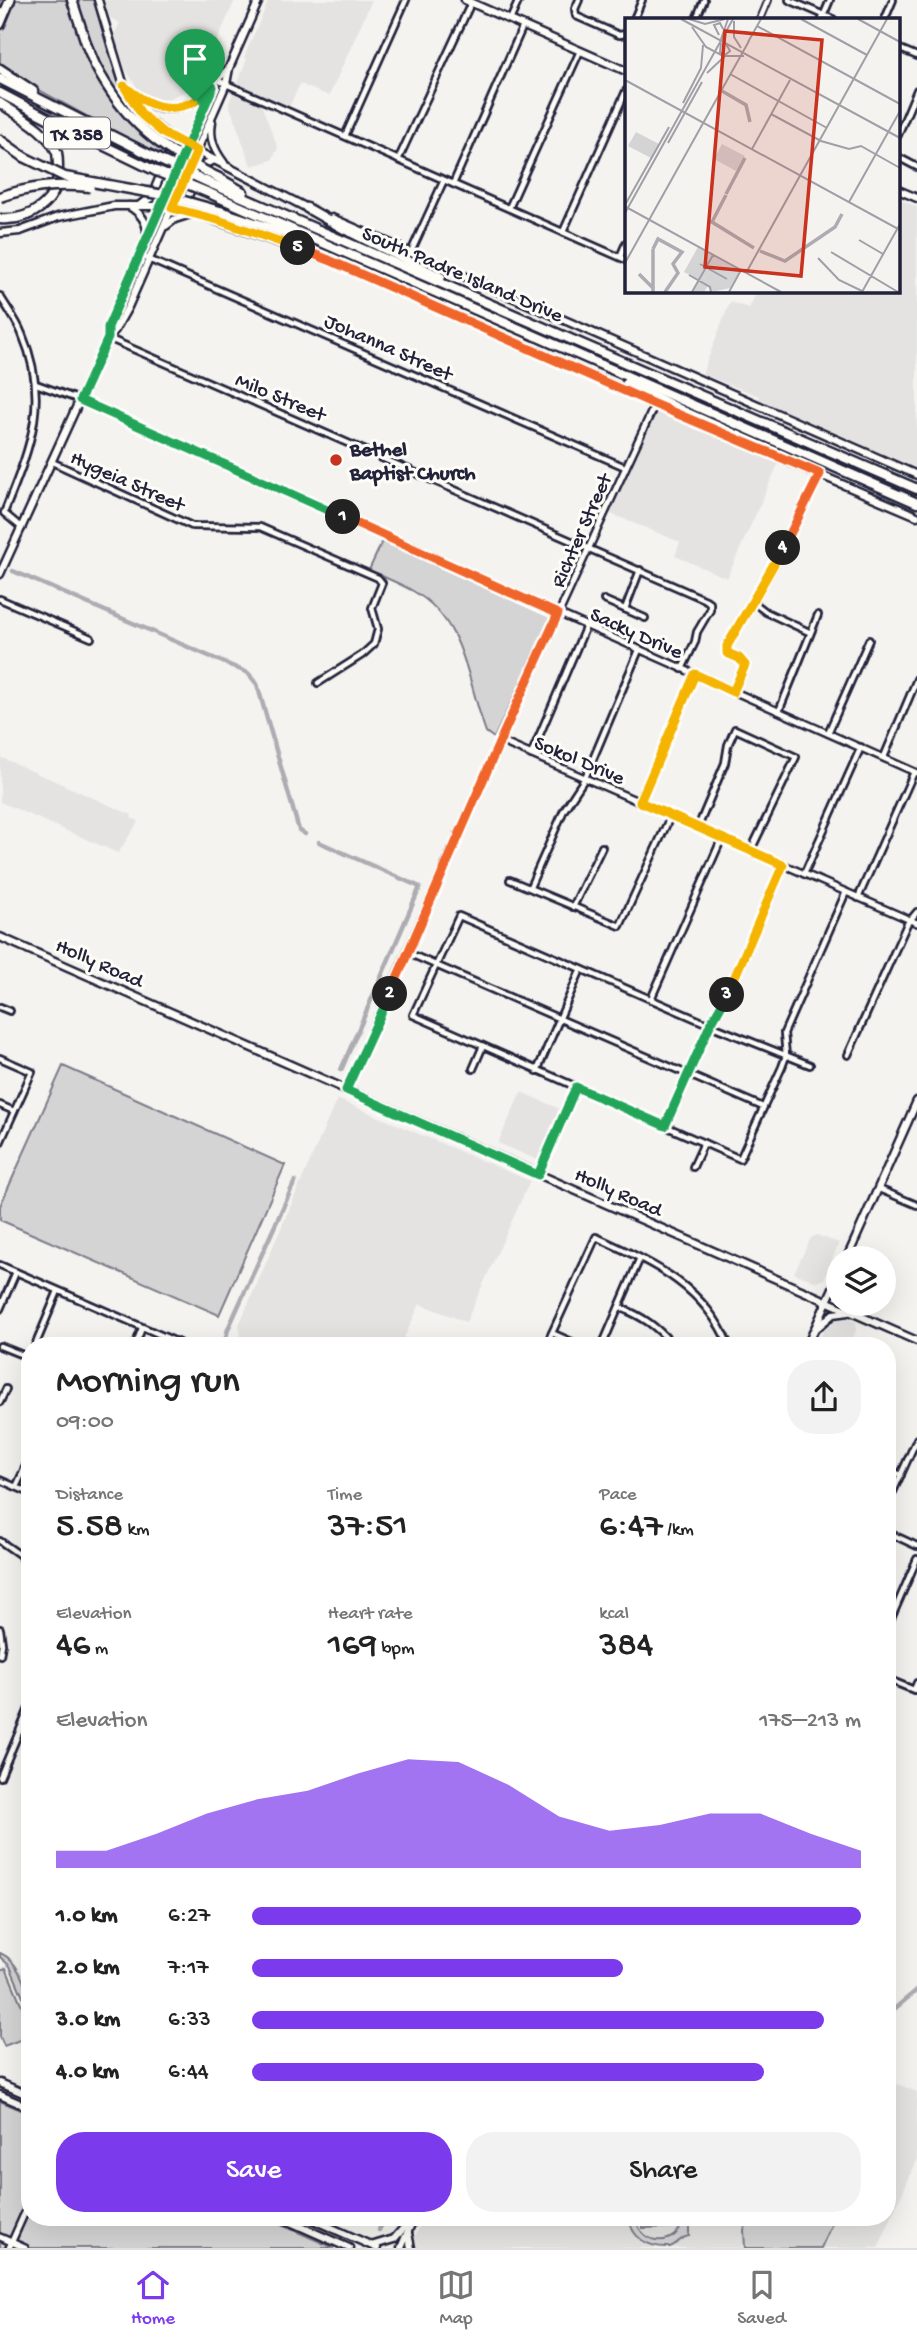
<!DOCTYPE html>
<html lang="en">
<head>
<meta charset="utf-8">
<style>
  body { margin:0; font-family:"Gochi Hand",sans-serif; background:#f2f2f2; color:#222; height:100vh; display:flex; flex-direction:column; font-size:26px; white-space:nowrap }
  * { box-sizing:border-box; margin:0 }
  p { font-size:23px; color:#767676 }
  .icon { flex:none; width:38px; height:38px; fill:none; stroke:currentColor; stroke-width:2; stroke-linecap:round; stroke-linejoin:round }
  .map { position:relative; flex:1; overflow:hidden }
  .sheet { position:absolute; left:21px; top:1337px; width:875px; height:889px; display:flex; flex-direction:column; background:#fff; border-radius:28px; box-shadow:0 7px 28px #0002 }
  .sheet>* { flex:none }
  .buttons { position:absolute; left:826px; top:1246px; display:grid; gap:14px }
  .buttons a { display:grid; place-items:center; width:70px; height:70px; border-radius:50%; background:#fff; box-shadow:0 7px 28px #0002; font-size:35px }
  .pin { position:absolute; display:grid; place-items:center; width:60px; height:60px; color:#fff; margin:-72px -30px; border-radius:50% 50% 50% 0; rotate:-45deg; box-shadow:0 0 7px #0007 }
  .pin .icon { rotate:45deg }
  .km { position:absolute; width:35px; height:35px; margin:-18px; border-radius:50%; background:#222; color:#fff; font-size:19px; line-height:35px; text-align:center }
  .round { display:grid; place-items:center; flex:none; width:74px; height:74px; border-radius:28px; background:#f2f2f2 }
  .head { display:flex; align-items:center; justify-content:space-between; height:119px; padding:0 35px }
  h1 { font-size:38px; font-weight:600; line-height:52px }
  .figures { display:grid; grid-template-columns:repeat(3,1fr); gap:10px; height:119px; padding:7px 35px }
  .figures div { display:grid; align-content:center }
  .figures b { font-size:35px; font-weight:600 }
  .figures small { font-size:19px; font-weight:400 }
  .figures p { font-size:19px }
  .chart { height:196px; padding:14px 35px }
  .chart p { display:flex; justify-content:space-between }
  .chart svg { width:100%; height:126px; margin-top:7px; fill:#7c3aed; opacity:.7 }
  .cta { display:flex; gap:14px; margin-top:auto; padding:14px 35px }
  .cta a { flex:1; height:80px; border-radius:28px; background:#7c3aed; color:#fff; font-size:28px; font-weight:600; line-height:80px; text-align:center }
  .cta a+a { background:#f2f2f2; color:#222 }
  ul { padding:0 35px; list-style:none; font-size:23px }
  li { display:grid; grid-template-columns:112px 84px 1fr; align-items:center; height:52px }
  li i { height:18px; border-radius:9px; background:#7c3aed }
  .menu { display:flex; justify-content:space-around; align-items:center; height:98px; border-top:2px solid #e0e0e0; background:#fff; font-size:19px; color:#767676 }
  .menu a { display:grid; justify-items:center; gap:4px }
  .menu .current { color:#7c3aed }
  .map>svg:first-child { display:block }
</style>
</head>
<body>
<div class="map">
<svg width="917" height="2248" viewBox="0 0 917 2248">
  <rect width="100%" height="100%" fill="#f4f3ef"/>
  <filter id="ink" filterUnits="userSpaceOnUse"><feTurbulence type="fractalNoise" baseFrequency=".0143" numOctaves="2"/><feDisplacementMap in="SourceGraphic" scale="14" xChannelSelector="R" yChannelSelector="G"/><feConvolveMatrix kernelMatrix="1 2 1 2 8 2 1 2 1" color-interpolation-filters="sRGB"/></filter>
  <g filter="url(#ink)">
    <g fill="#e4e3e2">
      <path d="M104 0H235L197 87 162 101 140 92 126 70 114 35 120 23 110 18Z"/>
      <path d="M269 0H372L329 96 300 84 289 107 237 83 247 59 244 57Z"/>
      <path d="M233 92 261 104 278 148 272 160 251 166 229 104Z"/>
      <path d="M898 198 917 207V468L821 428 759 399V396L702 374 730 302 749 308 757 291 898 290Z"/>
      <path d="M656 410 779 462 727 578 675 556 680 542 609 513Z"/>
      <path d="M0 757 132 815 131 818 139 821 118 853 0 802Z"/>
      <path d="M521 1092 560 1109 538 1160 498 1143Z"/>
      <path d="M337 1099 530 1181 466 1322 420 1304 400 1346H265L241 1336 239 1325Z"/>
      <path d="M817 1235 839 1243 824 1279 817 1282 794 1273 811 1238Z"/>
      <path d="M843 1318 856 1322V1330L850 1346H817L826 1325 831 1320Z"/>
      <path d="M887 2080 917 2092V2160L878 2248H417L415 2238 423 2217H887Z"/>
    </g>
    <g fill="#d5d4d5" stroke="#7c7b88" stroke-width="2">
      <path d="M0 0H94C103 31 111 72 128 100 138 117 153 127 167 139L164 143 161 154 130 140 39 90 0 64Z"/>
      <path d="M383 540 553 615 494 738 486 732C467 682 466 621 413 591 399 583 383 577 369 570Z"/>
      <path d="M63 1066 285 1165 219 1315 0 1220V1206Z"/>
      <path d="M0 1953C20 1961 30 1994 30 2014L10 1966 0 1957Z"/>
      <path d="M6 1968 30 2025V2036L4 2046 0 2037V1970Z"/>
      <path d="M0 2101 30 2114V2217H264L334 2248H0Z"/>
      <path d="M629 2217H636C639 2248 681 2248 683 2217H689V2236C681 2237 678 2244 670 2247 648 2248 631 2238 629 2217Z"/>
      <path d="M643 2217H675V2227L643 2228Z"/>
      <path d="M748 2217H831L833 2221 821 2248H745L744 2230Z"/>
    </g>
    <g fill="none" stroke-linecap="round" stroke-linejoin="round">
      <g stroke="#acacb2" stroke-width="4.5">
        <path d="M13 571 248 673 257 684 299 830 305 834"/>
        <path d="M319 842 420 887 341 1070"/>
        <path d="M224 1346 228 1329 295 1181"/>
        <path d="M887 2015 917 1990"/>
        <path d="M379 2230 385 2217"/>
      </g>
      <defs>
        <g id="minor">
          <path d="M579 0 575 9 576 16 619 35 626 34"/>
          <path d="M789 0 833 19"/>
          <path d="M634 19 642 0"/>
          <path d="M696 19 704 0"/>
          <path d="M760 19 768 0"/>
          <path d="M822 19 830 0"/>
          <path d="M885 19 893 0"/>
          <path d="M510 20 519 0"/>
          <path d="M898 48 917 56"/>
          <path d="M217 80 626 260"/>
          <path d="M898 135 917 90"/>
          <path d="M345 136 406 0"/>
          <path d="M898 157 917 167"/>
          <path d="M398 160 471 3"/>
          <path d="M453 184 523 26"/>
          <path d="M509 208 580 51"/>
          <path d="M563 232 626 91"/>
          <path d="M411 252 444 180"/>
          <path d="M139 255 625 467"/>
          <path d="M620 257 626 243"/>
          <path d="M0 296C7 308 17 321 22 334 51 402 29 450 4 513L22 528"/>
          <path d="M108 338 706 600 710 603V610L697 632 695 642 682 669"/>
          <path d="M36 384 80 400"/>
          <path d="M52 462 192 526 260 527 378 578 382 583 372 608 378 629 374 644 362 655 318 683"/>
          <path d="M0 599 91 638"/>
          <path d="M604 600 645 618"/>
          <path d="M753 602 766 612 809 632"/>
          <path d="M625 609 640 570"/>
          <path d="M733 692 745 665 739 658 727 653V646L775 564 820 475"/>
          <path d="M779 711 818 615"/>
          <path d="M828 733 869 640"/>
          <path d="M531 755 586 626"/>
          <path d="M884 757 917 679"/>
          <path d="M640 802 695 674"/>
          <path d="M698 827 725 763 728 745 735 729 796 757 751 850"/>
          <path d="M804 874 861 747"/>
          <path d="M510 880 620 926 671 815"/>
          <path d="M530 887 564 810 585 778 639 650"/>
          <path d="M858 898 914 772"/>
          <path d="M573 907 602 847"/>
          <path d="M408 953 763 1107"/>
          <path d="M651 999 722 838"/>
          <path d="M0 1007 10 1011"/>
          <path d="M848 1055 907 924 917 912"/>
          <path d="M0 1058 32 1072 0 1143"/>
          <path d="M810 1065 710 1025 459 916 413 1015 740 1159 782 1067 786 1056 784 1033 846 892"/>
          <path d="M473 1069 483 1046"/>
          <path d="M537 1071 581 969"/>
          <path d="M0 1105 14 1111"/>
          <path d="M665 1126 710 1025 732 984 783 865"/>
          <path d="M693 1167 704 1143"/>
          <path d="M538 1175 576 1087"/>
          <path d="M879 1189 917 1205"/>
          <path d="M0 1265 186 1346"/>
          <path d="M619 1307C644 1317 656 1326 674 1346"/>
          <path d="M0 1309 16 1272"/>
          <path d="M552 1333 581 1346"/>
          <path d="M0 1346 30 1358"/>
          <path d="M35 1346 58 1291"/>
          <path d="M135 1346 142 1328"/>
          <path d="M546 1346 596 1237C652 1263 704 1285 729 1346"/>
          <path d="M602 1346 640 1258"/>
          <path d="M887 1377 888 1376"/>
          <path d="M0 1402 6 1389"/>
          <path d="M887 1469 901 1475"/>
          <path d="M0 1480 30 1493"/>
          <path d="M16 1487 30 1457"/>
          <path d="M887 1505 917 1439"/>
          <path d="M887 1532 917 1546"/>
          <path d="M0 1541 20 1555 30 1571"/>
          <path d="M887 1628 917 1559"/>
          <path d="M0 1629 2 1644 0 1655"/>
          <path d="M887 1679 914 1690 917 1683"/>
          <path d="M0 1777 30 1706"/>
        </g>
        <g id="tertiary">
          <path d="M80 400 917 773"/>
          <path d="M500 741 917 923"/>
          <path d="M346 1090 500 741 655 404"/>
          <path d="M0 2237 25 2248"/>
          <path d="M9 2248 30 2201"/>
        </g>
        <g id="secondary">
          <path d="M98 0 124 86 142 115 170 137 309 209"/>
          <path d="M465 0 626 71"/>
          <path d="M129 91C158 116 184 113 212 88"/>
          <path d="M212 122C209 138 214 150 224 163"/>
          <path d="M898 190 917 198"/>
          <path d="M141 204 151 198 173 145 170 137"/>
          <path d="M129 206C139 212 147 221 147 233"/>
          <path d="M332 218 917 475"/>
          <path d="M166 226 175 219 194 213 187 204 188 196 202 165 215 160"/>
          <path d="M0 233 20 231 58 217 114 206H154L194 213 329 260 722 433"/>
          <path d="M108 338V327L213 87 217 80 227 70"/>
          <path d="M790 462 917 516"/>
          <path d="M0 574 108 338 115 330 128 307 226 84 229 68 259 0"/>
          <path d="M0 937 917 1341"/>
          <path d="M847 1258 917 1101"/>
          <path d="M818 1327 833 1314 848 1312"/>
          <path d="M807 1346 838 1277"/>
          <path d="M0 2083 30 2096"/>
          <path d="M0 2095 30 2108"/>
          <path d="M279 2217 349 2248"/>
          <path d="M307 2217 377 2248"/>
          <path d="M408 2233 411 2248"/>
          <path d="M374 2245 394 2239 413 2217"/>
          <path d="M401 2248 411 2224"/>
        </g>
        <g id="motorway">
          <path d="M72 0 87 46 95 65"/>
          <path d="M0 24 10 0"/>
          <path d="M0 69 33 91"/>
          <path d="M0 79 160 160"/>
          <path d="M0 93 53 121 156 171"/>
          <path d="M0 103C19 116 48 130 57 153 58 158 58 165 58 170 59 202 30 221 0 219"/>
          <path d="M0 140 24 157"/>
          <path d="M217 177 243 192"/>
          <path d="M212 184 917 489"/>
          <path d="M209 193 917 503"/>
          <path d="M307 208 344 229 441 277"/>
          <path d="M220 211 291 235"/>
          <path d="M627 382 685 412 784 456 792 462"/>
        </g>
      </defs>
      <use href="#minor" stroke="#22223b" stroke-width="10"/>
      <use href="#tertiary" stroke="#22223b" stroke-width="10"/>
      <use href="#secondary" stroke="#22223b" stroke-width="11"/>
      <use href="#motorway" stroke="#22223b" stroke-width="13"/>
      <use href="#minor" stroke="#fdfcf7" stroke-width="4.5"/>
      <use href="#tertiary" stroke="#fdfcf7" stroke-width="5"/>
      <use href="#secondary" stroke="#fdfcf7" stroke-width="6"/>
      <use href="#motorway" stroke="#fdfcf7" stroke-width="8"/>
      <defs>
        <g id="motorway-bridge">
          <path d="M95 65C125 122 160 149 217 177"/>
          <path d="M24 157 65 177 163 195 220 211"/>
          <path d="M160 160 212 184"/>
          <path d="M156 171 209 193"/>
          <path d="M0 197C31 186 58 184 90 187"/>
        </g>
      </defs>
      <use href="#motorway-bridge" stroke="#22223b" stroke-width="13" stroke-linecap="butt"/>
      <use href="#motorway-bridge" stroke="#fdfcf7" stroke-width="8"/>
    </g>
  </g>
  <g fill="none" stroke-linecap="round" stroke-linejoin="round" filter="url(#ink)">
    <defs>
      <path id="split-1" d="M195 101 213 87 108 327V338L80 400 343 517"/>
      <path id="split-2" d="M343 517 558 614 500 741 390 994"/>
      <path id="split-3" d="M390 994 346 1090 538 1175 576 1087 665 1126 710 1025 727 995"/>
      <path id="split-4" d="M727 995 783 865 640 802 695 674 733 692 745 665 739 658 727 653V646L783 548"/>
      <path id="split-5" d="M298 248 329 260 654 404 820 474 783 548"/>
      <path id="split-6" d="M195 101C168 115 146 105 124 86L142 115 163 133 197 151 172 208 218 220 298 248"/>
    </defs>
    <use href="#split-1" stroke="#fff" stroke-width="14"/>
    <use href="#split-2" stroke="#fff" stroke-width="14"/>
    <use href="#split-3" stroke="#fff" stroke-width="14"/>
    <use href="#split-4" stroke="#fff" stroke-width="14"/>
    <use href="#split-5" stroke="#fff" stroke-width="14"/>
    <use href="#split-6" stroke="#fff" stroke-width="14"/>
    <use href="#split-1" stroke="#22a559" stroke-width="9"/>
    <use href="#split-2" stroke="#f0652b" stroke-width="9"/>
    <use href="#split-3" stroke="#22a559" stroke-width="9"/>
    <use href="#split-4" stroke="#f5b400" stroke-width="9"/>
    <use href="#split-5" stroke="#f0652b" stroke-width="9"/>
    <use href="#split-6" stroke="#f5b400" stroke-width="9"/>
  </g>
  <circle fill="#c8321e" stroke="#fdfcf7" stroke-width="2.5" cx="336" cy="460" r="7"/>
  <g text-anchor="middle" stroke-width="6" stroke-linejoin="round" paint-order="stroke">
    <rect fill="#fdfcf7" stroke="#646373" stroke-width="2" x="44" y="117.5" width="66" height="31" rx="5"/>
    <g font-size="19" font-weight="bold" fill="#22223b">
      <text x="77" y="140">TX 358</text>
    </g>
    <g font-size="21" fill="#22223b" stroke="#fdfcf7">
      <text transform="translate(463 273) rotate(23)" y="7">South Padre Island Drive</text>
      <text transform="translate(389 346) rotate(24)" y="7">Johanna Street</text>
      <text transform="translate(281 396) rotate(23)" y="7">Milo Street</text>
      <text transform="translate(128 480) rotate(24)" y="7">Hygeia Street</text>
      <text transform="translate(580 530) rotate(-66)" y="7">Richter Street</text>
      <text transform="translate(637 632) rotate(24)" y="7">Sacky Drive</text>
      <text transform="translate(580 759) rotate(23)" y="7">Sokol Drive</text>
      <text transform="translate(100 962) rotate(24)" y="7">Holly Road</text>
      <text transform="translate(619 1191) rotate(24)" y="7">Holly Road</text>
    </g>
    <g font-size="21" font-weight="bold" fill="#22223b" stroke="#fdfcf7" text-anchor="start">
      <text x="350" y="455">Bethel<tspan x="350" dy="24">Baptist Church</tspan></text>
    </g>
  </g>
  <g transform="translate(625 18)">
    <rect width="275" height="275" fill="#f4f3ef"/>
    <path d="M11 114 34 126 26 140 3 128ZM97 126 120 138 111 153 89 141ZM73 229 115 253 105 270 86 274 83 268 79 274H68L74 262 59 254Z" fill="#d5d4d5"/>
    <path fill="none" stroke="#acacb2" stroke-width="3.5" d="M97 73 121 87 125 104M101 176 120 140M101 177 87 204 129 230M28 231 33 221 57 234 48 246 53 255 40 274M135 233 160 243 210 209 217 196M14 256 29 271M28 274V231"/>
    <path fill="none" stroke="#a09fa7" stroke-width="2" d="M56 1 275 120M64 1 80 6 100 1M176 1 242 37M233 1 275 24M109 3V19L116 30M132 8 275 86M67 9 81 29 98 38H119M94 17 89 7 95 5 98 11M96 21 103 1M123 24 136 1M96 25 95 34 100 37 105 33 101 26M82 55 100 38M105 56 202 110M0 62 275 212M58 85 76 50 78 27M146 96 196 123 224 131 236 128 275 150M43 125 77 64M127 131 165 62M224 184 275 93M0 187 44 109M1 189 156 274M0 195 108 1M234 222 258 236M206 234 273 274M193 240 214 262 237 273M0 245 124 23M75 246 102 261M121 255 262 1M64 257 85 269 86 274M67 274 88 237M104 274 116 252M237 274 275 206"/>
    <path fill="#c8321e" fill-opacity="0.15" stroke="#c8321e" stroke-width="3.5" d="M100 13 197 22 176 258 80 249Z"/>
    <rect width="275" height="275" fill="none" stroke="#22223b" stroke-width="3.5"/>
  </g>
</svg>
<div class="buttons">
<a><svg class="icon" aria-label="layers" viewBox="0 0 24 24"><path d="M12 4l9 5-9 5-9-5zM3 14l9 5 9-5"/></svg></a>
</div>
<div class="pin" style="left:195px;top:101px;background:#1e9e55"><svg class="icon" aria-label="arrive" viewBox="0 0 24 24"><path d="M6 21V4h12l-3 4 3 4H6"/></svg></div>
<b class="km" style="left:343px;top:517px">1</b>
<b class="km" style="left:390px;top:994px">2</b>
<b class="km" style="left:727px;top:995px">3</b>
<b class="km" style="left:783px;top:548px">4</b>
<b class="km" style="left:298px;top:248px">5</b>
<section class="sheet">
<div class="head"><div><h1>Morning run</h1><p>09:00</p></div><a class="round"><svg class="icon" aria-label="share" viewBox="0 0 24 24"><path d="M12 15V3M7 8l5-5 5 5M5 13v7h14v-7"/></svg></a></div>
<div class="figures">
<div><p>Distance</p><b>5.58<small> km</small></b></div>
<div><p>Time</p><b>37:51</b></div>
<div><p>Pace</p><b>6:47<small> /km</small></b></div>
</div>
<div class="figures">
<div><p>Elevation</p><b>46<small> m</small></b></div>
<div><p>Heart rate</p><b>169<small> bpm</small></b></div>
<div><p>kcal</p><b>384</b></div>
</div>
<div class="chart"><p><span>Elevation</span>175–213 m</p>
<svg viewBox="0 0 160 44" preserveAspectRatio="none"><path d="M0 44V38L10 38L20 32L30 25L40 20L50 17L60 11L70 6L80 7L90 15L100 26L110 31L120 29L130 25L140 25L150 32L160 38V44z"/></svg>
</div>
<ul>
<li><b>1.0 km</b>6:27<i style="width:100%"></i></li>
<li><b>2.0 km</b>7:17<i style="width:61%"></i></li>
<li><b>3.0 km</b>6:33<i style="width:94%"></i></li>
<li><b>4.0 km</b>6:44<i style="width:84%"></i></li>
</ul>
<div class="cta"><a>Save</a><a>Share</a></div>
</section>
</div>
<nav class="menu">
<a class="current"><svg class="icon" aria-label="home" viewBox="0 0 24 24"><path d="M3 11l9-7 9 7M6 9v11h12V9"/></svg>Home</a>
<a><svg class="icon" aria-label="map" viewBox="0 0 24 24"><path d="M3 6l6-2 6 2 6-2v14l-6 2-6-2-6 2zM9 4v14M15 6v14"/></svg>Map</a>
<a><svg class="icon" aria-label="saved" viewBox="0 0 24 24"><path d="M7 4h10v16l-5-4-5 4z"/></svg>Saved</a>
</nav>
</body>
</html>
